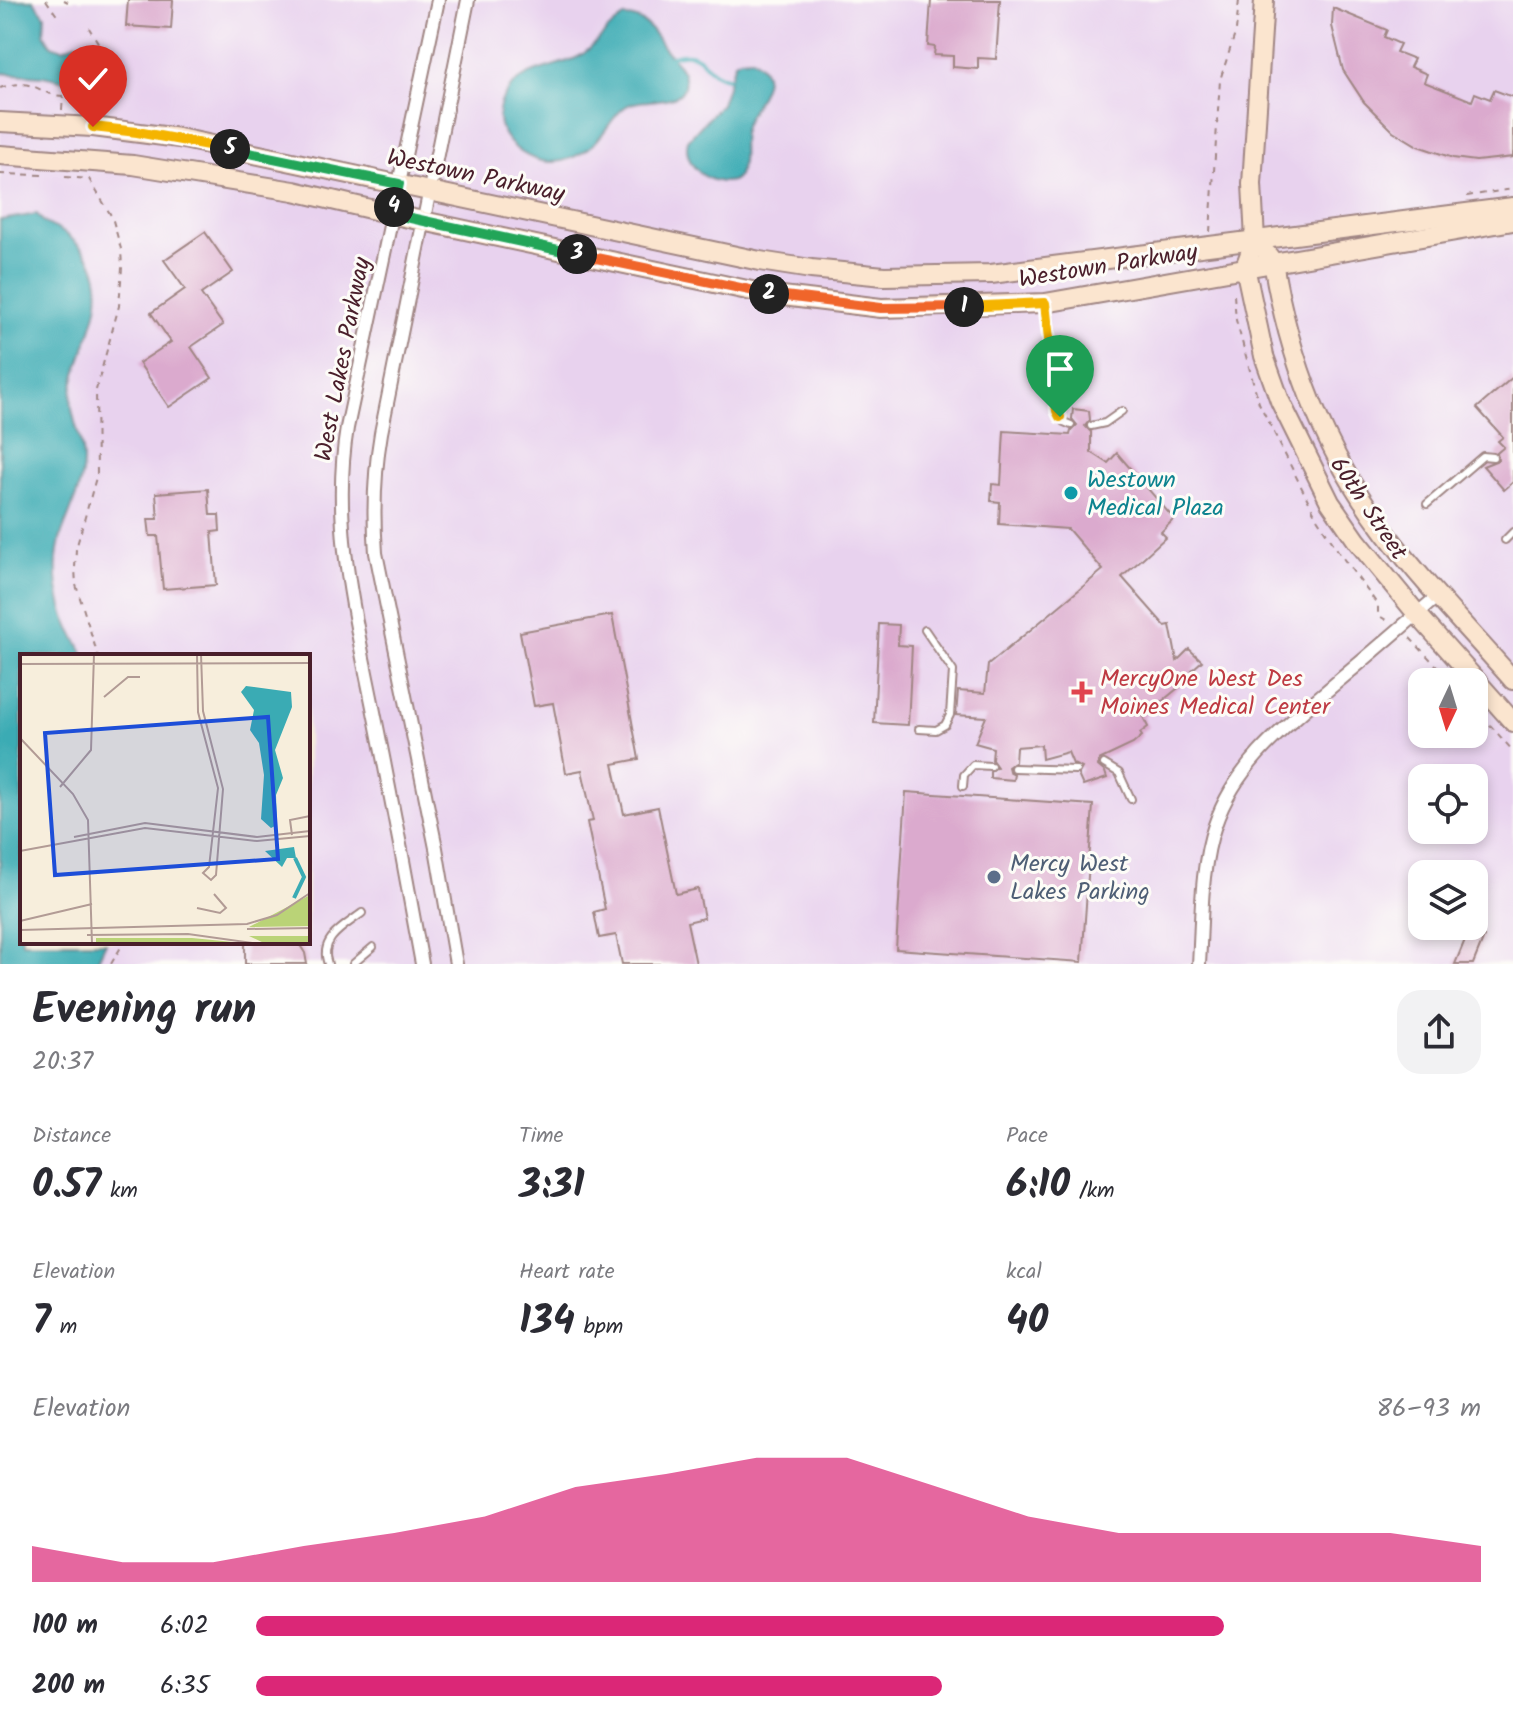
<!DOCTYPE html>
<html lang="en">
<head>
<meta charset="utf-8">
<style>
  body { margin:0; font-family:Kalam,sans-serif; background:#f2f2f3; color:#2b2b33; height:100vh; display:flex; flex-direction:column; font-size:30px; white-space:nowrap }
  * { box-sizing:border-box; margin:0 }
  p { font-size:26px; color:#7c7c81 }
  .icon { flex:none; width:44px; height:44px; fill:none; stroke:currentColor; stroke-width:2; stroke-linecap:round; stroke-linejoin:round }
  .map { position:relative; height:964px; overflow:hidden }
  .details { display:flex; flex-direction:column; background:#fff; flex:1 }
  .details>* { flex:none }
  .needle { width:52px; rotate:184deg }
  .controls { position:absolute; left:1408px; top:668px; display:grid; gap:16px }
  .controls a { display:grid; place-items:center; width:80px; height:80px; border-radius:16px; background:#fff; box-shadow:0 4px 12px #0003; font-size:40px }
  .pin { position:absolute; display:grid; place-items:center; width:68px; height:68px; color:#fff; margin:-82px -34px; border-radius:50% 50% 50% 0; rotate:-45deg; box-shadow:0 0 8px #0007 }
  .pin .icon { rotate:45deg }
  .km { position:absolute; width:40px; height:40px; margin:-20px; border-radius:50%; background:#222; color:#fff; font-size:22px; line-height:40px; text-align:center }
  .round { display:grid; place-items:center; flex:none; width:84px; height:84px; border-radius:24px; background:#f2f2f3 }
  .head { display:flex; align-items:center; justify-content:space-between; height:136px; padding:0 32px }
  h1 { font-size:44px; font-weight:700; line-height:60px }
  .stats { display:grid; grid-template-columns:repeat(3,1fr); gap:12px; height:136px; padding:8px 32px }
  .stats div { display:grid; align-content:center }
  .stats b { font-size:40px; font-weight:700 }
  .stats small { font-size:22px; font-weight:400 }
  .stats p { font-size:22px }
  .chart { height:224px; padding:16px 32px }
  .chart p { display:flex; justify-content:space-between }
  .chart svg { width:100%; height:144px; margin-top:8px; fill:#db2777; opacity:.7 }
  ul { padding:0 32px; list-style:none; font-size:26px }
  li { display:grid; grid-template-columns:128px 96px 1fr; align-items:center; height:60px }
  li i { height:20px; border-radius:10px; background:#db2777 }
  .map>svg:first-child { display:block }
</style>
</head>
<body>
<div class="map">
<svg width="1513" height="964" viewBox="0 0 1513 964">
  <rect width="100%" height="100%" fill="#fdfcf7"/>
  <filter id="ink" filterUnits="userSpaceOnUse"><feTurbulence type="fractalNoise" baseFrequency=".0125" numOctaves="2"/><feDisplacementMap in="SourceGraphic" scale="16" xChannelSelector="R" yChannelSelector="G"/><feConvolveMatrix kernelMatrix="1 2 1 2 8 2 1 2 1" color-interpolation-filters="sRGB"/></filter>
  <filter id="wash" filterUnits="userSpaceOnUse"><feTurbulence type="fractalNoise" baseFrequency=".006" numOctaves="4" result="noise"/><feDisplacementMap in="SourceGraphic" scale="32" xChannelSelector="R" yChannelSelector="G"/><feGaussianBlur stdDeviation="1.8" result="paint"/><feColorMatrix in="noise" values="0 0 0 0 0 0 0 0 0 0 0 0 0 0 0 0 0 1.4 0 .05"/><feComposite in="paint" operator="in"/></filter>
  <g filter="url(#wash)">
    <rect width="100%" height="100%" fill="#f7eedc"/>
    <path fill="#e8d2ee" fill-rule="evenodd" d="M0 0H1513V964H0ZM22 656H308V942H22ZM1422 682H1474V734H1422ZM1422 778H1474V830H1422ZM1422 874H1474V926H1422Z"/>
    <g fill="#3aabb4" stroke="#426570" stroke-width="2">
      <path d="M0 0H33L45 15 44 33 51 45 63 49 76 43 81 45 86 64 80 79 70 82 43 76 0 73Z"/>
      <path d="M624 17C642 16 653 30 661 44 667 54 679 62 683 73 694 111 642 94 625 107 611 117 604 137 589 148 578 156 565 163 550 162 519 161 484 127 505 95 522 68 553 69 578 57 597 47 606 27 624 17Z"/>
      <path d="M752 58C786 80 746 107 743 131 740 149 747 164 735 180 711 189 681 165 688 140L721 104 735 62 740 59Z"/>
      <path d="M37 214C46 227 50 224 61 231 71 237 86 251 91 261 114 303 78 349 72 391 68 416 84 438 83 463 82 487 70 511 62 533 52 563 57 601 70 629 75 638 81 646 84 656H22V942H106L96 964H0V220Z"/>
    </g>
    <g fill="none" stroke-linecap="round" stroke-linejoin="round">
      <path stroke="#3aabb4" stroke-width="4" d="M670 57C706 44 700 74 728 78"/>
    </g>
    <g id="blocks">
      <g fill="#dbaace">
        <path d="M128 0H173L171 29 126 26Z"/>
        <path d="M931 0H1000L996 59 978 58V69L953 67V56L934 55 935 47 928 46Z"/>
        <path d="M1333 8 1387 30 1384 37 1400 44 1396 52 1414 59 1410 67 1427 74 1424 82 1472 101 1475 93 1490 99 1494 90 1513 97V157L1476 161 1453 158 1418 146 1393 131 1364 102 1343 70 1332 26Z"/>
        <path d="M205 232 233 272 201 294 223 325 191 347 212 378 169 407 139 363 171 342 151 313 185 289 164 260Z"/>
        <path d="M1513 377V482L1504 490 1483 466 1498 460 1497 453 1504 447 1498 441 1503 437 1477 408Z"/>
        <path d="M1073 409 1089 411 1090 420 1085 426 1091 432V452L1108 463 1117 453 1174 519 1161 532 1166 537 1122 577 1165 626 1170 625 1177 661 1189 649 1202 661 1192 670 1195 674 1143 717 1148 727 1140 733 1142 736 1133 744 1099 760 1098 766 1105 772 1107 778 1083 786 1078 775 1082 768 1073 764 1068 752 1042 759 1041 745 1016 747 1015 762 1008 767 1009 771 1014 774 1013 780 990 778V772L997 767 992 760 993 748 975 743 986 717 956 715 958 691 985 693 988 665 1103 570 1068 529 999 524 1000 502 991 501 992 484 1001 485 1004 431 1070 435 1071 431 1077 425 1072 419Z"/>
        <path d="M208 489 210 515H219L220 531 212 532 216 585 163 589 158 536H150L148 519H158L156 493Z"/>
        <path d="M612 615 639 759 613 764 624 814 658 807 676 894 698 889 704 918 687 922 696 964H622L616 935 599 938 594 912 605 909 587 822 593 821 582 770 566 773 553 703 534 706 520 632Z"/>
        <path d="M879 624 899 625 898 645 912 646 908 725 874 723Z"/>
        <path d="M906 792 1093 805 1082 962 896 949Z"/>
        <path d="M1469 930 1484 937 1473 964H1455Z"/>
        <path d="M245 942H298L305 953 307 964H245Z"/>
      </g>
    </g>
  </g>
  <g filter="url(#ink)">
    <use href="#blocks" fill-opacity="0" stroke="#a08684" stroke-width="2"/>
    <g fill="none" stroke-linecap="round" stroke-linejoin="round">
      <defs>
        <g id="lane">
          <path d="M1045 304 1057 411 1064 422 1071 425"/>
          <path d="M1091 426 1105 423 1122 411"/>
          <path d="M1427 504 1483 456 1493 457"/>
          <path d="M1505 540 1513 532"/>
          <path d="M919 729 936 730 945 725 950 715 953 671 925 630"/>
          <path d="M1104 764 1119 773 1131 799"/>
          <path d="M1014 768 1076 770"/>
          <path d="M963 786 964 775 973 765 991 766"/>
          <path d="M328 964C318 939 345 926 362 913"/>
          <path d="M353 964 373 947"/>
        </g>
        <g id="street">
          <path d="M422 964C407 880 391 796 374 712 355 617 331 524 347 428L438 0"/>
          <path d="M456 964 436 848 376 553C373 512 374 474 381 433L468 0"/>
          <path d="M1199 964C1202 919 1200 868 1215 825 1236 763 1288 724 1336 683 1371 654 1405 624 1439 595"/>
        </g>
        <g id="secondary">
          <path d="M1264 0 1252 184 1255 240 1245 267 1264 356 1280 401 1330 502 1357 541 1417 614 1513 722"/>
          <path d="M0 122 93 127 179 138 760 261 811 269 884 276 991 274 1513 207"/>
          <path d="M0 155 133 165 294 191 404 217 766 294 881 308 1045 303 1513 221"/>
          <path d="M1267 254 1273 262C1289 359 1325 453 1385 532 1424 584 1470 631 1513 680"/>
        </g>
      </defs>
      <use href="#lane" stroke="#a08684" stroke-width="10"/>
      <use href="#street" stroke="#a08684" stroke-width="16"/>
      <use href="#secondary" stroke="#a08684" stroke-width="22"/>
      <g stroke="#a08684" stroke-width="2" stroke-dasharray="6 6" stroke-linecap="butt">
        <path d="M46 0 58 17"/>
        <path d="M64 0 68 2"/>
        <path d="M0 88C38 76 37 96 65 96 86 97 106 77 103 56 102 46 94 37 89 28"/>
        <path d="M62 110 63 96"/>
        <path d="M0 174 47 175"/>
        <path d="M65 177 89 179 112 217 121 249 122 268 119 306 96 390 97 474 76 549 75 568 76 585 98 656"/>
        <path d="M1467 196 1513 189"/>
        <path d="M1210 232 1220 80 1236 31 1239 0"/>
        <path d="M1234 295 1236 320 1259 403 1317 518 1340 554 1378 605V615L1389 622"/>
        <path d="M1410 638 1452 682"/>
        <path d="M1474 707 1513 751"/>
        <path d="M111 964 124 942"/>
      </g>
      <use href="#lane" stroke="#fff" stroke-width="6"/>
      <use href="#street" stroke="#fff" stroke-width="12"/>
      <use href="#secondary" stroke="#fbe5cf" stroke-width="18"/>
    </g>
  </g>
  <g fill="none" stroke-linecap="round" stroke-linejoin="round" filter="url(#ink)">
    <defs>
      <path id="split-1" d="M964 307 1045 303 1057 411 1060 417"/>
      <path id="split-2" d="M769 294 881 308 964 307"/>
      <path id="split-3" d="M577 254 769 294"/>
      <path id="split-4" d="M394 207 392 214 577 254"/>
      <path id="split-5" d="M230 149 399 184 394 207"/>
      <path id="split-6" d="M93 127 137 132 230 149"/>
    </defs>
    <use href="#split-1" stroke="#fff" stroke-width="16"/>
    <use href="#split-2" stroke="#fff" stroke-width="16"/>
    <use href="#split-3" stroke="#fff" stroke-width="16"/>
    <use href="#split-4" stroke="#fff" stroke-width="16"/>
    <use href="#split-5" stroke="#fff" stroke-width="16"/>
    <use href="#split-6" stroke="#fff" stroke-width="16"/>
    <use href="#split-1" stroke="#f5b400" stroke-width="10"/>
    <use href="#split-2" stroke="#f0652b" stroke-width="10"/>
    <use href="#split-3" stroke="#f0652b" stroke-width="10"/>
    <use href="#split-4" stroke="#22a559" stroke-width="10"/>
    <use href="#split-5" stroke="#22a559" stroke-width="10"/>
    <use href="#split-6" stroke="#f5b400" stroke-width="10"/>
  </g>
  <circle fill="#0f9aa8" stroke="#fdfcf7" stroke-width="3" cx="1071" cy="493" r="8"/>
  <path fill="#e0444e" stroke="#fdfcf7" stroke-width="3" d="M1078 680h8v8h8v8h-8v8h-8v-8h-8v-8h8z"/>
  <circle fill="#5c6f8a" stroke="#fdfcf7" stroke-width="3" cx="994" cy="877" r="8"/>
  <g text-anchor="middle" stroke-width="6" stroke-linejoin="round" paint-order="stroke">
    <g font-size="24" fill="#4a1f2b" stroke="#fdfcf7">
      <text transform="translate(476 175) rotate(12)" y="8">Westown Parkway</text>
      <text transform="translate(1108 265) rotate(-9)" y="8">Westown Parkway</text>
      <text transform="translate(342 359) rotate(-79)" y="8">West Lakes Parkway</text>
      <text transform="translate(1369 508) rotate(56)" y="8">60th Street</text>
    </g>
    <g font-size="24" fill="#0d838f" stroke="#fdfcf7" text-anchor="start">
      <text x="1087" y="487">Westown<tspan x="1087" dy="28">Medical Plaza</tspan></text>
    </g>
    <g font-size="24" fill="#be3a42" stroke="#fdfcf7" text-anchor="start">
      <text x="1100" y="686">MercyOne West Des<tspan x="1100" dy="28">Moines Medical Center</tspan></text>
    </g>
    <g font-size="24" fill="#4e5e75" stroke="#fdfcf7" text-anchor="start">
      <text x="1010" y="871">Mercy West<tspan x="1010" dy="28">Lakes Parking</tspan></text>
    </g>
  </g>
  <g transform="translate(20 654)">
    <rect width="290" height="290" fill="#f7eedc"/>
    <path d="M290 241V272L229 273ZM229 282H290V290H246ZM76 284H172L233 290H76Z" fill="#bad377"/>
    <path d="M226 32 271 38 272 53 255 96 263 124 256 141 257 171 251 174 241 165 244 121 239 89 230 76 234 56 221 38ZM274 193 276 204H267L262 213 245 197Z" fill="#3aabb4"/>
    <path fill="none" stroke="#3aabb4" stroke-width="4" d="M274 244 284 223 275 204"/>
    <path fill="none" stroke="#b29b95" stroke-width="2" d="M177 0 178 58 198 134 189 213 183 219 191 226 196 221 203 135 183 57 181 0M0 10 290 9M84 43 108 23H120M0 84 53 140 68 166 72 290M40 133 71 96 74 0M272 181 270 166 290 162M54 183 125 169 237 183 290 177M0 197 125 174 237 187 290 182M177 254 200 259 206 254 194 240M0 267 72 250M227 275 290 274M0 276 227 270 257 261 290 239M67 281 168 280 239 290"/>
    <path fill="#1d4ed8" fill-opacity="0.15" stroke="#1d4ed8" stroke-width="4" d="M248 63 258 205 35 221 25 79Z"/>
    <rect width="290" height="290" fill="none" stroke="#4a1f2b" stroke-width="4"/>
  </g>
</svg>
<div class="controls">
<a><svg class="needle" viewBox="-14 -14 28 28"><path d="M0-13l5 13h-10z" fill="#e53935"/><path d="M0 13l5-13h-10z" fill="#7c7c81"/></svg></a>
<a><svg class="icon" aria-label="locate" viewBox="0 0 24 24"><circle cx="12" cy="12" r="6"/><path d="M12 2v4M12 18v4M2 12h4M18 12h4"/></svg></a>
<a><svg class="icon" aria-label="layers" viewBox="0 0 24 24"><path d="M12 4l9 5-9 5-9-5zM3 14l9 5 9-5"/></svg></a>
</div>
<div class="pin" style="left:1060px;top:417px;background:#1e9e55"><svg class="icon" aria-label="arrive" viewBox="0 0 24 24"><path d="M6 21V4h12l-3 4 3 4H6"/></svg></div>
<div class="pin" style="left:93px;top:127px;background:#d93025"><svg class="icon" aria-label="check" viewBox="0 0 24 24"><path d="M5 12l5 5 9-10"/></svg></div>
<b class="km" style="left:964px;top:307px">1</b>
<b class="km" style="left:769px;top:294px">2</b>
<b class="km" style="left:577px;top:254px">3</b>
<b class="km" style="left:394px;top:207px">4</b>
<b class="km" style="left:230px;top:149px">5</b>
</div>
<section class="details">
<div class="head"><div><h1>Evening run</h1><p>20:37</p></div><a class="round"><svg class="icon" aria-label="share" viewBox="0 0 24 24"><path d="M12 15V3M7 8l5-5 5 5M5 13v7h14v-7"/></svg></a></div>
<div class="stats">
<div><p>Distance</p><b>0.57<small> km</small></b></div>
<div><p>Time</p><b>3:31</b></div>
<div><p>Pace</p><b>6:10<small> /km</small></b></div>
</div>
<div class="stats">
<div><p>Elevation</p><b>7<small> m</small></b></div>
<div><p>Heart rate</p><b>134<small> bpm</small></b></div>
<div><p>kcal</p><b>40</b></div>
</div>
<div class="chart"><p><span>Elevation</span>86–93 m</p>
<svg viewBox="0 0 160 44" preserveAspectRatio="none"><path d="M0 44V33L10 38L20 38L30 33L40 29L50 24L60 15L70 11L80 6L90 6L100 15L110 24L120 29L130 29L140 29L150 29L160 33V44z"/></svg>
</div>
<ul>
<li><b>100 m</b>6:02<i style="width:79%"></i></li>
<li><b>200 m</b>6:35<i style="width:56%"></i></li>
</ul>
</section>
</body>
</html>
